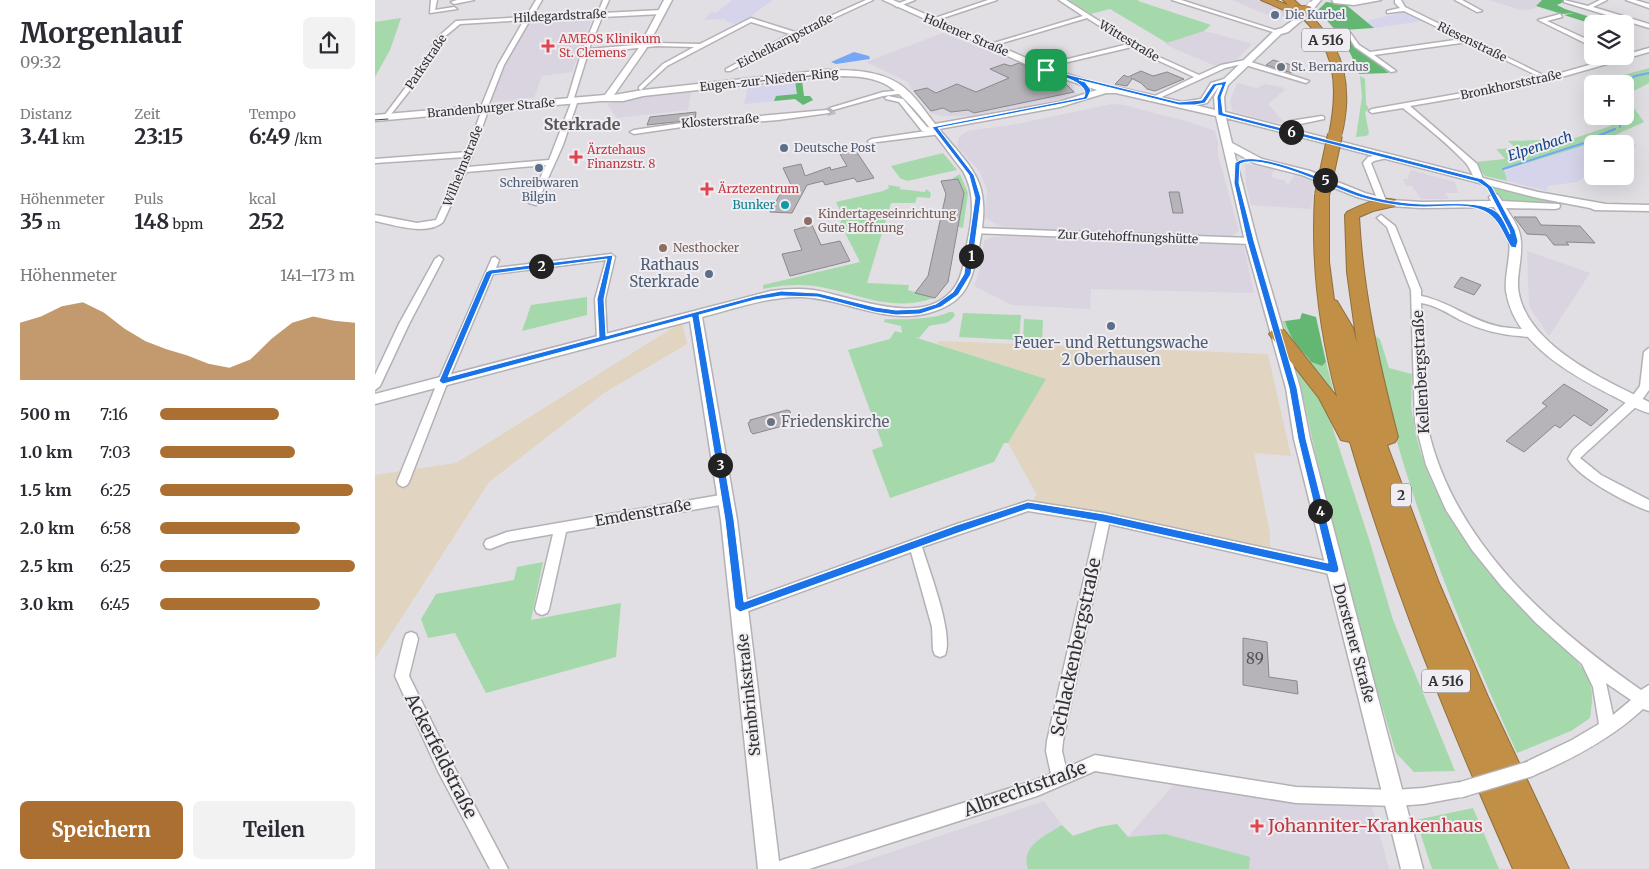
<!DOCTYPE html>
<html lang="de">
<head>
<meta charset="utf-8">
<style>
  body { margin:0; font-family:Merriweather,serif; background:#f2f2f3; color:#2b2b33; height:100vh; display:flex; flex-direction:column; font-size:19px; white-space:nowrap }
  * { box-sizing:border-box; margin:0 }
  p { font-size:16px; color:#7c7c81 }
  .icon { flex:none; width:28px; height:28px; fill:none; stroke:currentColor; stroke-width:2; stroke-linecap:round; stroke-linejoin:round }
  .map { position:relative; flex:1; overflow:hidden }
  .sheet { display:flex; flex-direction:column; background:#fff; width:375px }
  .sheet>* { flex:none }
  .fabs { position:absolute; left:1209px; top:15px; display:grid; gap:10px }
  .fabs a { display:grid; place-items:center; width:50px; height:50px; border-radius:8px; background:#fff; box-shadow:0 5px 20px #0002; font-size:25px }
  .pin { position:absolute; display:grid; place-items:center; width:42px; height:42px; color:#fff; margin:-21px; border-radius:10px; box-shadow:0 2px 8px #0006 }
  .km { position:absolute; width:25px; height:25px; margin:-12px; border-radius:50%; background:#222; color:#fff; font-size:14px; line-height:25px; text-align:center }
  .round { display:grid; place-items:center; flex:none; width:52px; height:52px; border-radius:8px; background:#f2f2f3 }
  .head { display:flex; align-items:center; justify-content:space-between; height:85px; padding:0 20px }
  h1 { font-size:28px; font-weight:700; line-height:38px }
  .metrics { display:grid; grid-template-columns:repeat(3,1fr); gap:8px; height:85px; padding:5px 20px }
  .metrics div { display:grid; align-content:center }
  .metrics b { font-size:21px; font-weight:700 }
  .metrics small { font-size:14px; font-weight:400 }
  .metrics p { font-size:14px }
  .chart { height:140px; padding:10px 20px }
  .chart p { display:flex; justify-content:space-between }
  .chart svg { width:100%; height:90px; margin-top:5px; fill:#ab7031; opacity:.7 }
  .action { display:flex; gap:10px; margin-top:auto; padding:10px 20px }
  .action a { flex:1; height:58px; border-radius:8px; background:#ab7031; color:#fff; font-size:20px; font-weight:700; line-height:58px; text-align:center }
  .action a+a { background:#f2f2f3; color:#2b2b33 }
  ul { padding:0 20px; list-style:none; font-size:16px }
  li { display:grid; grid-template-columns:80px 60px 1fr; align-items:center; height:38px }
  li i { height:12px; border-radius:6px; background:#ab7031 }
  main { display:flex; flex:1; min-height:0 }
  .map>svg:first-child { display:block }
</style>
</head>
<body>
<main>
<section class="sheet">
<div class="head"><div><h1>Morgenlauf</h1><p>09:32</p></div><a class="round"><svg class="icon" aria-label="share" viewBox="0 0 24 24"><path d="M12 15V3M7 8l5-5 5 5M5 13v7h14v-7"/></svg></a></div>
<div class="metrics">
<div><p>Distanz</p><b>3.41<small> km</small></b></div>
<div><p>Zeit</p><b>23:15</b></div>
<div><p>Tempo</p><b>6:49<small> /km</small></b></div>
</div>
<div class="metrics">
<div><p>Höhenmeter</p><b>35<small> m</small></b></div>
<div><p>Puls</p><b>148<small> bpm</small></b></div>
<div><p>kcal</p><b>252</b></div>
</div>
<div class="chart"><p><span>Höhenmeter</span>141–173 m</p>
<svg viewBox="0 0 160 44" preserveAspectRatio="none"><path d="M0 44V16L10 13L20 8L30 6L40 11L50 19L60 25L70 29L80 32L90 36L100 38L110 34L120 24L130 16L140 13L150 15L160 16V44z"/></svg>
</div>
<ul>
<li><b>500 m</b>7:16<i style="width:61%"></i></li>
<li><b>1.0 km</b>7:03<i style="width:69%"></i></li>
<li><b>1.5 km</b>6:25<i style="width:99%"></i></li>
<li><b>2.0 km</b>6:58<i style="width:72%"></i></li>
<li><b>2.5 km</b>6:25<i style="width:100%"></i></li>
<li><b>3.0 km</b>6:45<i style="width:82%"></i></li>
</ul>
<div class="action"><a>Speichern</a><a>Teilen</a></div>
</section>
<div class="map">
<svg width="1274" height="869" viewBox="0 0 1274 869">
  <rect width="100%" height="100%" fill="#e1dfe3"/>
  <g fill="#d9d4df">
    <path d="M857 0H885L901 8 913 11 904 20Z"/>
    <path d="M1113 0H1167L1159 9 1146 10Z"/>
    <path d="M218 16 197 72 167 76 159 98 113 102 152 20Z"/>
    <path d="M828 31 838 33 877 44 862 59 841 66 802 50 790 44Z"/>
    <path d="M568 33 698 85 703 97 595 116H567L556 113 538 91 533 82 491 62Z"/>
    <path d="M862 83 882 88 890 84 907 87 910 90 893 104 909 122 901 123 857 111 855 101Z"/>
    <path d="M316 91 313 110 242 118 232 104 267 96Z"/>
    <path d="M737 104 749 105 814 122 840 131 843 143V155L864 231 856 237 653 231 625 226 610 218 612 190 605 172 582 146 584 137 592 131 636 125Z"/>
    <path d="M870 164 899 169 896 177 911 181 910 183 914 184 920 174 940 181 936 209 876 205 871 185Z"/>
    <path d="M1036 170 1080 182 1083 193H1070L1074 199H1046L1037 186H1031L1028 179H1034L1033 176Z"/>
    <path d="M636 236 868 243 879 293 716 289 715 309 637 305 599 286 605 269 609 241 618 237Z"/>
    <path d="M1152 251 1215 273 1174 336 1154 306Z"/>
    <path d="M800 783 907 802 997 807 1014 869H466L669 801 687 825 697 836 724 827 742 824 753 837Z"/>
  </g>
  <g fill="#e1d5c1">
    <path d="M307 322 312 344 229 393 114 482 0 659V475L81 463Z"/>
    <path d="M564 341 893 354 916 456 879 453 895 533V552L658 508 660 496 662 495 633 443 670 379 562 344Z"/>
  </g>
  <g fill="#d6d4ea">
    <path d="M357 0H398L372 19 360 24 350 21V19L329 20 336 12 341 13Z"/>
    <path d="M1030 12 1048 21 999 28 991 21Z"/>
    <path d="M422 82 423 99 369 104 373 87Z"/>
    <path d="M1244 134 1252 136 1262 146 1250 153V144H1218L1217 172 1202 182 1172 186 1173 191 1132 181 1129 171Z"/>
  </g>
  <g fill="#a5d9ac">
    <path d="M694 0H764L763 1 836 25 829 31 792 43 735 9 716 14Z"/>
    <path d="M26 18 15 50 0 77V22Z"/>
    <path d="M1274 68V83L1253 94 1256 104 1269 122 1231 139 1129 170 1132 181 1110 176 1100 162 1130 159 1121 149 1141 148 1133 141 1197 139 1236 126 1226 116H1250V84H1225L1234 79Z"/>
    <path d="M985 76 990 79 991 104 994 109 990 112 994 134 991 136 981 137 987 97Z"/>
    <path d="M568 153 582 170 532 181 525 178 516 166Z"/>
    <path d="M585 174 593 193 588 228 583 227 589 193 583 179H578V178Z"/>
    <path d="M513 185 526 187 524 189 550 192 551 189 556 193 555 198 542 197 540 203H516L492 283 534 285 533 290 559 298C519 312 490 296 450 288 430 283 409 285 388 289V285L485 262 465 223 468 217 461 202 508 191 514 188Z"/>
    <path d="M1117 187H1121L1201 205 1129 202 1122 199Z"/>
    <path d="M212 297V315L147 331 156 305Z"/>
    <path d="M574 312H578L580 315C573 326 566 323 554 326L544 338 539 337 671 379 633 443H629L619 462 515 498 497 450 508 446 473 350 515 339 520 331 527 333 526 326 509 322 510 319C525 320 562 319 574 312Z"/>
    <path d="M588 313 646 315 644 340 584 337Z"/>
    <path d="M649 319 668 320 667 341 648 340Z"/>
    <path d="M907 321H910C913 330 917 340 923 347 928 353 932 355 936 362L947 366 951 362 962 405 914 340Z"/>
    <path d="M995 333 1005 339 1014 368 1037 374C1037 389 1035 404 1038 419 1044 461 1064 502 1087 537 1108 570 1136 598 1164 625 1179 639 1205 659 1213 678 1219 692 1217 703 1215 718L1196 731 1142 753C1080 617 1025 480 995 333Z"/>
    <path d="M921 366 944 395 954 417 994 539 1018 620 1080 771 1039 772 1021 753 966 568Z"/>
    <path d="M168 562 156 620 246 603 241 657 111 693 80 633 53 638 46 619 61 594 139 580 142 567Z"/>
    <path d="M1098 808 1124 869H1057L1041 820Z"/>
    <path d="M742 824 753 837 790 834 875 857 874 869H653C645 846 670 836 687 825L698 836 724 827Z"/>
  </g>
  <g fill="#63b773">
    <path d="M1167 0H1193L1182 5 1190 9 1237 24H1217L1189 15 1199 13 1187 14 1161 6Z"/>
    <path d="M951 2 970 4 999 28 968 30 979 45 1014 73 984 74C975 48 962 29 942 11Z"/>
    <path d="M427 80 429 96H435L438 100 428 105 420 99 399 101 401 96 422 94 420 81Z"/>
    <path d="M927 313 941 317 951 362 947 366 936 362C932 355 928 353 923 347 917 340 913 330 910 321L925 319Z"/>
  </g>
  <path fill="#74a8f7" d="M479 52 494 56 495 59 461 64 456 62Z"/>
  <g fill="none" stroke-linecap="round" stroke-linejoin="round">
    <g stroke="#74a8f7" stroke-width="2">
      <path d="M1247 84 1260 76 1274 73"/>
      <path d="M1245 127 1246 116"/>
      <path d="M1213 140 1240 129"/>
      <path d="M1128 169 1209 143"/>
    </g>
  </g>
  <g fill="#b6b4b8" stroke="#8a888c">
    <path d="M898 60 917 65 923 68 917 73 891 65Z"/>
    <path d="M644 63 690 83 699 92 599 113 593 110 576 112 568 108 556 111 539 91 552 88 561 93 582 84 601 92 634 78 615 69 629 64 636 66Z"/>
    <path d="M766 71 778 76 792 72 809 79 780 91 772 89 766 83 756 78 757 79 752 86 740 84 749 75 753 77Z"/>
    <path d="M321 112 320 120 272 125 275 117Z"/>
    <path d="M481 151 499 178 482 182 479 178 450 185 448 181 432 185 417 213 395 212 408 189H418L408 168 426 164 430 176 455 167 456 170 472 166 465 154Z"/>
    <path d="M583 179 589 193 573 282 560 298 540 293 553 276 571 194 566 181Z"/>
    <path d="M794 192H804L808 213H798Z"/>
    <path d="M1139 217H1161L1166 225 1205 226 1220 243 1191 242 1194 245H1179L1171 235 1152 234Z"/>
    <path d="M437 225 446 245 465 241 475 261 415 276 407 254 427 250 419 230Z"/>
    <path d="M1086 277 1106 285 1099 295 1079 287Z"/>
    <path d="M1189 384 1233 410 1216 426 1199 415 1185 428 1180 425 1149 452 1131 441 1172 406 1167 403Z"/>
    <path d="M412 410 415 411 417 421 415 424 378 434 376 432 373 423 375 422V420Z"/>
    <path d="M868 638 892 642 894 677 922 681 923 694 868 685Z"/>
  </g>
  <g fill="none" stroke-linecap="round" stroke-linejoin="round">
    <path stroke="#bebdc0" stroke-width="8" stroke-dasharray="8 4" stroke-linecap="butt" d="M452 112 460 110"/>
    <defs>
      <g id="street">
        <path d="M56 0H62L60 10 79 7 82 9 55 13Z"/>
        <path d="M82 0H99L79 4 76 2Z"/>
        <path d="M161 0H167L157 17 223 13 228 0H234L228 13 287 10 290 12 287 14 227 17 214 49 282 43 325 44 376 18 420 32 491 0H498L422 35 355 71H351V69L415 34 376 22 292 66 266 90 264 89V87L288 64 319 47 282 46 213 53 199 98 203 100 188 145 161 205 154 203 171 165 91 172 68 222C52 236 19 225 0 221V215L42 223 61 220 90 157 0 163V159L92 152 107 109 106 107 123 65 149 20 85 24 68 38 43 80 13 118H9V116L37 79 64 36 81 21 151 17ZM221 17 207 51 192 101 196 103 174 160 93 167 114 108 113 106 129 65 155 20Z"/>
        <path d="M532 0H540L522 7 519 5Z"/>
        <path d="M613 0H622L559 21 554 20Z"/>
        <path d="M684 0H691L773 52 824 75 846 65 870 60 934 81 931 83 867 64 850 68 780 100 777 98 778 97 819 77 769 54 757 47 693 62 673 71H669V69L689 60 753 44 712 18 617 46 612 45 708 16Z"/>
        <path d="M797 0H806L906 32 901 33Z"/>
        <path d="M957 0H1006L979 5 959 3Z"/>
        <path d="M1020 0H1026L1030 7 1166 74 1161 75 1093 42 999 55 1021 71 1016 72 980 47 970 31H974L984 45 995 52 1087 39 1029 11 1012 13V11L1025 8 1020 3Z"/>
        <path d="M1080 0H1087L1107 11 1102 12Z"/>
        <path d="M1189 0 1213 6 1225 0H1232L1218 7 1274 24V28L1189 2Z"/>
        <path d="M1251 0H1260L1274 4V8Z"/>
        <path d="M1185 14 1187 17 1172 21 1218 42V47L1163 20Z"/>
        <path d="M1274 48V52L1162 84 1035 106 1102 164 1109 181 1105 183C1098 180 1096 168 1090 162 1071 142 1049 125 1028 108L997 113 994 111 997 109 1161 80Z"/>
        <path d="M529 90 532 92 531 93 508 96 458 110 455 108 508 92Z"/>
        <path d="M513 96 528 99 552 127 565 129 566 134 494 143 493 141 497 139 551 131H547L524 102 511 99 510 98Z"/>
        <path d="M452 110 455 112 454 113 403 120 307 127 259 134 255 132 259 130 307 123Z"/>
        <path d="M947 116 949 117V119L920 125 916 133 909 131 915 121Z"/>
        <path d="M1009 154H1012V158L999 161 996 163 1011 201 1007 203 1003 201 988 163 993 157Z"/>
        <path d="M1006 215 1020 226 1046 290V296C1073 301 1095 320 1122 326 1131 329 1158 328 1163 333 1158 338 1151 337 1145 336 1124 335 1104 329 1085 320 1073 313 1060 305 1046 303 1047 330 1049 358 1050 386 1050 398 1050 412 1052 424 1076 540 1173 625 1266 690L1274 685V711L1268 709C1236 739 1195 760 1155 777L1149 775 1147 769 1149 763 1197 740 1224 724 1218 687 1207 664 1161 623 1127 587 1097 550 1071 510 1051 465 1040 422 1036 290 1012 227 1002 218ZM1231 683 1256 700 1238 715Z"/>
        <path d="M600 228 876 238 880 241 876 244 597 233 596 231Z"/>
        <path d="M236 254 240 257 230 299 232 339 227 342 222 339 220 299 231 260 118 274 73 381 34 482 32 485 28 487 24 485 22 482 63 381 117 258 120 257 124 260 121 268Z"/>
        <path d="M64 256 68 259 34 324 5 386 0 390V375L24 324 60 259Z"/>
        <path d="M1274 348V390L1264 404 1205 458 1226 475 1274 500V511C1253 504 1204 478 1193 459L1198 450 1256 398 1265 386 1269 352Z"/>
        <path d="M351 494 355 495 357 499 355 503 351 504 191 532 174 609 172 613 167 615 162 613 160 609 178 534 133 542 115 549 111 548 109 544 111 540 132 532Z"/>
        <path d="M653 501 729 513 959 563 964 565 966 569 964 573 959 575 734 524 688 741 687 751 691 768 720 755 921 787 1020 790 1048 788 1085 782 1091 784 1093 790 1091 796 1048 804 1020 806 921 803 720 771 662 796 434 869H398L401 863 407 860 661 780 676 774 671 751 672 741 722 522 653 511 547 547C554 570 579 634 570 655L565 657 560 655 558 650 557 627 536 552 365 614 360 612 358 608 360 604 582 524Z"/>
        <path d="M36 632 41 634 43 639 34 676 75 759 133 869H115L63 771 20 676 29 639 31 634Z"/>
      </g>
      <g id="secondary">
        <path d="M289 0H297L271 49 239 95 268 90 451 70C479 70 511 70 533 91 543 100 551 113 560 124L684 102 722 90 668 72 508 0H518L674 68 732 87H741L807 102 826 99 836 83 849 79 900 30 907 28 924 16 928 18 927 20 913 32 906 34 853 85 849 97 850 112 1163 192 1231 204 1274 205V211L1220 210 1215 208 1163 198 851 118 857 143 887 159 935 171 990 193 1015 200 1047 202 1116 201 1114 197 1119 194 1123 195 1127 201 1184 204 1185 206 1184 208 1180 209 1131 208C1136 216 1143 225 1145 235 1149 252 1142 271 1143 288 1149 345 1230 380 1274 402V413C1262 410 1251 403 1240 397 1197 375 1139 344 1131 291 1129 273 1138 253 1133 234 1131 225 1125 216 1119 207L1047 208 1015 206 982 197 927 175 879 163 859 152 882 241 925 388 935 439 1048 869H1026L919 439 911 388 870 241 841 116 741 93H731L685 107 564 129C603 175 616 183 604 247 597 278 593 300 560 311 514 327 472 299 427 297 393 296 359 309 327 317L362 520 405 869H383L346 520 315 321 0 404V394L396 291C410 289 424 288 438 290 477 296 553 331 581 285 588 274 589 261 591 249 597 222 602 196 588 171 570 148 533 94 508 83 491 75 470 76 451 76L268 96 248 101H226L0 121V115L230 95 263 49ZM844 86 839 97 840 110 820 105 832 103Z"/>
        <path d="M938 0H946L939 8H933L932 6Z"/>
      </g>
      <g id="highway">
        <path d="M886 0H900L913 5 908 0H919C955 31 974 59 971 107 970 117 969 130 965 138H955L954 135C964 86 962 48 922 13H916Z"/>
        <path d="M947 191 952 192 954 195V262L959 300 962 301 978 328 982 344 972 272 970 215 972 212C986 205 1004 196 1020 200L1022 203 1020 206 998 211 984 217C988 292 1004 364 1023 437L1020 442 1012 445 1064 583 1113 697 1194 869H1138C1076 730 1018 589 975 442L966 440 944 398 894 334 897 330 903 328 909 330 962 397C944 330 936 264 940 195L942 192Z"/>
      </g>
    </defs>
    <use href="#street" stroke="#b3b1b5" stroke-width="3"/>
    <use href="#secondary" stroke="#b3b1b5" stroke-width="3"/>
    <use href="#highway" stroke="#8f6f3f" stroke-width="2"/>
    <use href="#street" fill="#fff" fill-rule="evenodd"/>
    <use href="#secondary" fill="#fff" fill-rule="evenodd"/>
    <use href="#highway" fill="#c18f45" fill-rule="evenodd"/>
    <path stroke="#474748" stroke-width="1" d="M0 120 13 119"/>
    <defs>
      <path id="street-bridge" d="M1085 790 1155 769"/>
      <path id="secondary-bridge" d="M924 18 936 6"/>
      <path id="highway-bridge-far1" d="M920 11H932"/>
      <path id="highway-bridge" d="M947 195 960 135"/>
    </defs>
    <use href="#street-bridge" stroke="#b3b1b5" stroke-width="18" stroke-linecap="butt"/>
    <use href="#secondary-bridge" stroke="#b3b1b5" stroke-width="9" stroke-linecap="butt"/>
    <use href="#highway-bridge-far1" stroke="#8f6f3f" stroke-width="12" stroke-linecap="butt"/>
    <use href="#highway-bridge" stroke="#8f6f3f" stroke-width="16" stroke-linecap="butt"/>
    <use href="#street-bridge" stroke="#fff" stroke-width="15"/>
    <use href="#secondary-bridge" stroke="#fff" stroke-width="8"/>
    <use href="#highway-bridge-far1" stroke="#c18f45" stroke-width="11"/>
    <use href="#highway-bridge" stroke="#c18f45" stroke-width="14"/>
  </g>
  <path fill="#1a73e8" stroke="#fff" fill-rule="evenodd" d="M670 69 804 102 827 100 838 84 852 81 846 97 848 113 1107 179 1117 187 1140 230 1143 241 1141 248 1136 247C1128 234 1124 218 1109 211 1092 203 1068 207 1049 207 1027 207 1005 203 985 197 962 190 886 152 865 164L864 183 879 241 922 388 931 439 964 569 963 572 959 573 729 522 653 509 583 533 365 612 360 608 350 520 317 317 68 384 64 381 111 272 115 270 238 255 229 299 231 336 380 296 406 291 443 293 500 307 521 310 544 309 561 304 578 292 589 274 600 198 594 175 557 127 709 97C716 82 681 75 670 71ZM704 80 804 105H820L830 103 841 86 847 85 842 97 843 115 1103 182 1112 188 1134 230 1135 234C1132 228 1129 220 1124 214 1110 199 1066 205 1046 204 1027 203 1008 200 990 195 966 188 879 145 860 163L859 183 872 241 914 388 923 439 953 563 729 514 653 502 582 525 369 602 359 520 324 315 380 300 406 296 443 297 500 312 521 315 545 314 566 307 583 295 596 274 606 198 599 175 563 128 712 99 716 90 710 82ZM232 259 222 299 224 337 73 377 117 274Z"/>
  <g fill="#5c6f8a" stroke="#efedf1" stroke-width="2">
    <circle cx="900" cy="15" r="5"/>
    <circle cx="409" cy="148" r="5"/>
    <circle cx="164" cy="168" r="5"/>
    <circle cx="334" cy="274" r="5"/>
    <circle cx="736" cy="326" r="5"/>
  </g>
  <g fill="#e0444e" stroke="#efedf1" stroke-width="2">
    <path d="M170.5 38.5h5v5h5v5h-5v5h-5v-5h-5v-5h5z"/>
    <path d="M198.5 149.5h5v5h5v5h-5v5h-5v-5h-5v-5h5z"/>
    <path d="M329.5 181.5h5v5h5v5h-5v5h-5v-5h-5v-5h5z"/>
    <path d="M879.5 818.5h5v5h5v5h-5v5h-5v-5h-5v-5h5z"/>
  </g>
  <g fill="#6b7280" stroke="#efedf1" stroke-width="2">
    <circle cx="906" cy="67" r="5"/>
    <circle cx="396" cy="422" r="5"/>
  </g>
  <circle fill="#0f9aa8" stroke="#efedf1" stroke-width="2" cx="410" cy="205" r="5"/>
  <g fill="#8d6e63" stroke="#efedf1" stroke-width="2">
    <circle cx="433" cy="221" r="5"/>
    <circle cx="288" cy="248" r="5"/>
  </g>
  <g text-anchor="middle" stroke-width="4" stroke-linejoin="round" paint-order="stroke">
    <g font-size="12" fill="#4e5e75" stroke="#efedf1" text-anchor="start">
      <text x="910" y="19">Die Kurbel</text>
      <text x="419" y="152">Deutsche Post</text>
      <text x="164" y="187" text-anchor="middle">Schreibwaren<tspan x="164" dy="14">Bilgin</tspan></text>
    </g>
    <g font-size="12" fill="#333334" stroke="#efedf1">
      <text transform="translate(185 16) rotate(-3)" y="4">Hildegardstraße</text>
      <text transform="translate(591 35) rotate(23)" y="4">Holtener Straße</text>
      <text transform="translate(410 41) rotate(-27)" y="4">Eichelkampstraße</text>
      <text transform="translate(754 41) rotate(31)" y="4">Wittestraße</text>
      <text transform="translate(1097 42) rotate(26)" y="4">Riesenstraße</text>
      <text transform="translate(51 62) rotate(-56)" y="4">Parkstraße</text>
      <text transform="translate(394 80) rotate(-6)" y="4">Eugen-zur-Nieden-Ring</text>
      <text transform="translate(1136 85) rotate(-12)" y="4">Bronkhorststraße</text>
      <text transform="translate(116 108) rotate(-5)" y="4">Brandenburger Straße</text>
      <text transform="translate(345 121) rotate(-4)" y="4">Klosterstraße</text>
      <text transform="translate(88 166) rotate(-68)" y="4">Wilhelmstraße</text>
      <text transform="translate(753 237) rotate(2)" y="4">Zur Gutehoffnungshütte</text>
    </g>
    <g font-size="12" fill="#be3a42" stroke="#efedf1" text-anchor="start">
      <text x="184" y="43">AMEOS Klinikum<tspan x="184" dy="14">St. Clemens</tspan></text>
      <text x="212" y="154">Ärztehaus<tspan x="212" dy="14">Finanzstr. 8</tspan></text>
      <text x="343" y="193">Ärztezentrum</text>
    </g>
    <g font-size="12" fill="#5b616d" stroke="#efedf1" text-anchor="start">
      <text x="916" y="71">St. Bernardus</text>
    </g>
    <g font-size="12" fill="#0d838f" stroke="#efedf1" text-anchor="end">
      <text x="400" y="209">Bunker</text>
    </g>
    <g font-size="12" fill="#785e54" stroke="#efedf1" text-anchor="start">
      <text x="443" y="218">Kindertageseinrichtung<tspan x="443" dy="14">Gute Hoffnung</tspan></text>
      <text x="298" y="252">Nesthocker</text>
    </g>
    <g fill="#efedf1" stroke="#6b6b6d" stroke-width="1">
      <rect x="927" y="28.5" width="48" height="23" rx="4"/>
      <rect x="1016" y="483.5" width="20" height="23" rx="4"/>
      <rect x="1047" y="669.5" width="48" height="23" rx="4"/>
    </g>
    <g font-size="14" font-weight="bold" fill="#333334">
      <text x="951" y="45">A 516</text>
      <text x="1026" y="500">2</text>
      <text x="1071" y="686">A 516</text>
    </g>
    <g font-size="14" font-style="italic" fill="#114186" stroke="#efedf1">
      <text transform="translate(1165 146) rotate(-18)" y="5">Elpenbach</text>
    </g>
    <g font-size="15" fill="#4e5e75" stroke="#efedf1" text-anchor="end">
      <text x="324" y="270">Rathaus<tspan x="324" dy="17">Sterkrade</tspan></text>
      <text x="736" y="348" text-anchor="middle">Feuer- und Rettungswache<tspan x="736" dy="17">2 Oberhausen</tspan></text>
    </g>
    <g font-size="15" fill="#333334" stroke="#efedf1">
      <text transform="translate(1046 372) rotate(-93)" y="5">Kellenbergstraße</text>
      <text transform="translate(268 513) rotate(-10)" y="5">Emdenstraße</text>
      <text transform="translate(979 643) rotate(75)" y="5">Dorstener Straße</text>
      <text transform="translate(374 695) rotate(-96)" y="5">Steinbrinkstraße</text>
    </g>
    <g font-size="15" fill="#5b616d" stroke="#efedf1" text-anchor="start">
      <text x="406" y="427">Friedenskirche</text>
    </g>
    <g font-size="15" fill="#545355">
      <text x="880" y="664">89</text>
    </g>
    <g font-size="16" font-weight="bold" fill="#565558" stroke="#efedf1">
      <text x="207" y="130">Sterkrade</text>
    </g>
    <g font-size="18" fill="#333334" stroke="#efedf1">
      <text transform="translate(701 647) rotate(-78)" y="6">Schlackenbergstraße</text>
      <text transform="translate(66 756) rotate(63)" y="6">Ackerfeldstraße</text>
      <text transform="translate(650 789) rotate(-20)" y="6">Albrechtstraße</text>
    </g>
    <g font-size="18" fill="#be3a42" stroke="#efedf1" text-anchor="start">
      <text x="893" y="832">Johanniter-Krankenhaus</text>
    </g>
  </g>
</svg>
<div class="fabs">
<a><svg class="icon" aria-label="layers" viewBox="0 0 24 24"><path d="M12 4l9 5-9 5-9-5zM3 14l9 5 9-5"/></svg></a>
<a>+</a>
<a>−</a>
</div>
<div class="pin" style="left:671px;top:70px;background:#1e9e55"><svg class="icon" aria-label="arrive" viewBox="0 0 24 24"><path d="M6 21V4h12l-3 4 3 4H6"/></svg></div>
<b class="km" style="left:596px;top:256px">1</b>
<b class="km" style="left:166px;top:266px">2</b>
<b class="km" style="left:345px;top:465px">3</b>
<b class="km" style="left:945px;top:511px">4</b>
<b class="km" style="left:950px;top:180px">5</b>
<b class="km" style="left:916px;top:132px">6</b>
</div>
</main>
</body>
</html>
